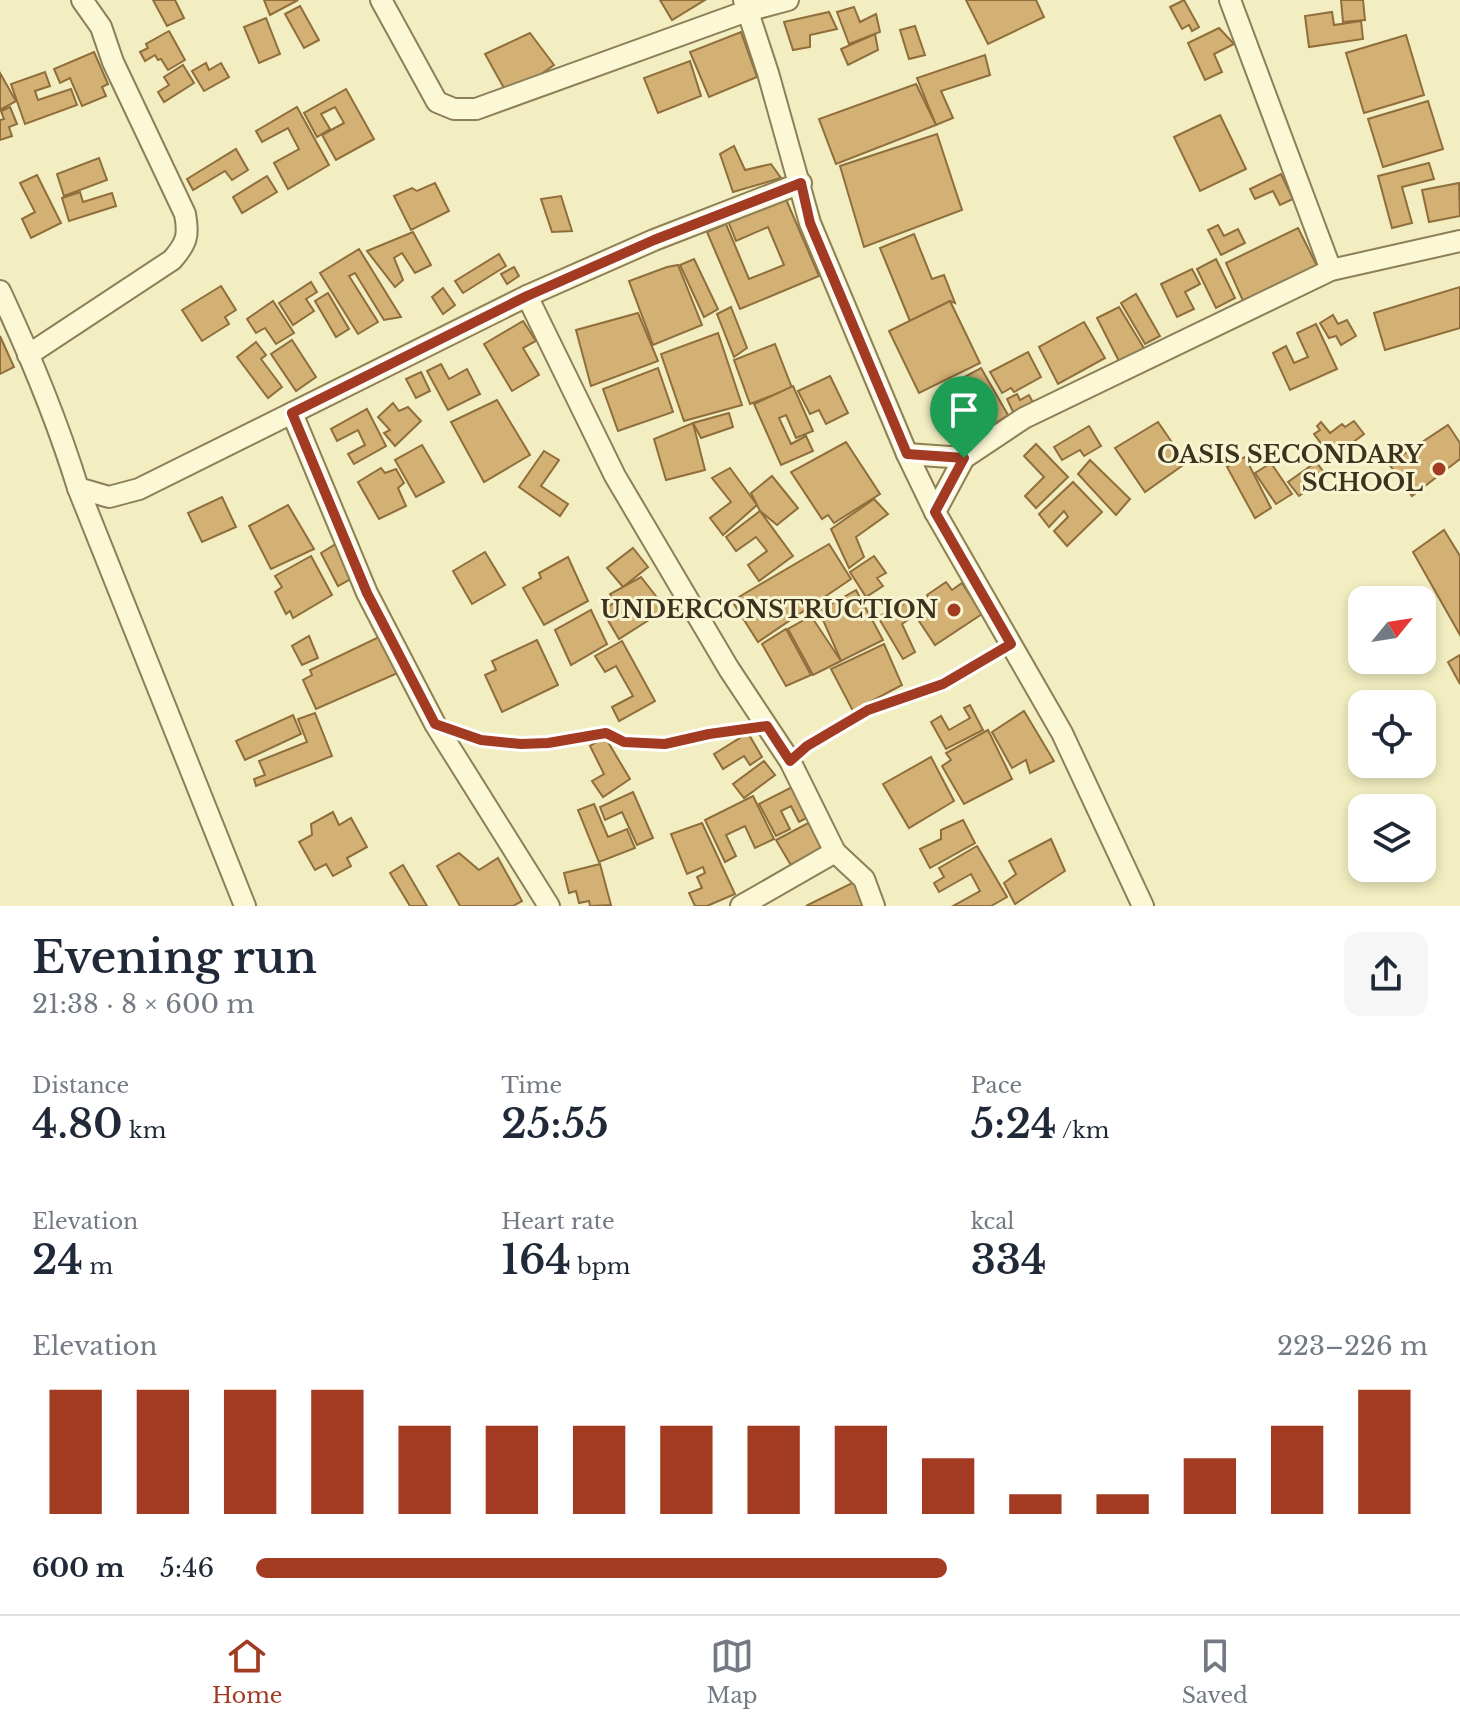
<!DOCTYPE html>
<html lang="en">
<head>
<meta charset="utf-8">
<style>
  body { margin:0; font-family:"Libre Baskerville",serif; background:#f6f6f7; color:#1f2937; height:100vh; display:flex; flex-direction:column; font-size:30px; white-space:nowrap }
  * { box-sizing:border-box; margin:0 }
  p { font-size:26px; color:#747a83 }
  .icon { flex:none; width:44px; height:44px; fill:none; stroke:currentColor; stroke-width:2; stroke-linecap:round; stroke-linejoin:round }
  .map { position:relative; height:906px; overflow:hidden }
  .panel { display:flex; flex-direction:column; background:#fff; flex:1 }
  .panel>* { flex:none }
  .needle { width:52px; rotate:60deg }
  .fabs { position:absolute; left:1348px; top:586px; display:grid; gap:16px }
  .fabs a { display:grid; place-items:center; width:88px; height:88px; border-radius:16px; background:#fff; box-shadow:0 4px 12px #0003; font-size:40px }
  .pin { position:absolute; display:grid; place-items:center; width:68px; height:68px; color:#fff; margin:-82px -34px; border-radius:50% 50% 50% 0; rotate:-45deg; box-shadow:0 0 8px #0007 }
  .pin .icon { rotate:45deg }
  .round { display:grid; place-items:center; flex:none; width:84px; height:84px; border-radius:16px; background:#f6f6f7 }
  .head { display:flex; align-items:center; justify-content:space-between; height:136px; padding:0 32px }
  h1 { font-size:44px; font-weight:600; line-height:60px }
  .stats { display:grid; grid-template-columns:repeat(3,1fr); gap:12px; height:136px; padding:8px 32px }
  .stats div { display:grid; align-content:center }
  .stats b { font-size:40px; font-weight:600 }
  .stats small { font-size:22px; font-weight:400 }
  .stats p { font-size:22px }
  .chart { height:224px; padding:16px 32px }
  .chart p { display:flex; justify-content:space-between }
  .chart svg { width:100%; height:144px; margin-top:8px; stroke:#a23b21; stroke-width:6 }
  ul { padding:0 32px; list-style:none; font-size:26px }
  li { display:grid; grid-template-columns:128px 96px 1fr; align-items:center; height:60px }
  li i { height:20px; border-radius:10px; background:#a23b21 }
  .tab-bar { display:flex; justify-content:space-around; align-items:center; height:112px; border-top:2px solid #e0e1e3; background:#fff; font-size:22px; color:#747a83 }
  .tab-bar a { display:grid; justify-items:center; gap:4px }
  .tab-bar .on { color:#a23b21 }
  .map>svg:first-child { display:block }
</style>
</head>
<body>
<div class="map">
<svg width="1460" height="906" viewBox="0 0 1460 906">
  <rect width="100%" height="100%" fill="#f2eec1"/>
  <g fill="#d3b074" stroke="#8f6e3b" stroke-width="2">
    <path d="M153 0H175L184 18 167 26Z"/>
    <path d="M264 0H298L270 15Z"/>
    <path d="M660 0H705L672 20Z"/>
    <path d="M966 0H1036L1044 17 988 44Z"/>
    <path d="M1184 0 1199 27 1192 31 1189 25 1182 29 1170 7Z"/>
    <path d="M1341 0H1363L1365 20 1343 22Z"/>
    <path d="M300 6 319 40 304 48 285 14Z"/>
    <path d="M854 7 860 22 876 14 880 32 849 44 837 12Z"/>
    <path d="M829 12 837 29 810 35V47L793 50 784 22Z"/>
    <path d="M1332 12 1334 25 1361 21 1363 39 1309 47 1305 16Z"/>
    <path d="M266 18 280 54 259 63 244 27Z"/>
    <path d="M915 26 925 55 909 59 900 30Z"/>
    <path d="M1219 28 1234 44 1214 54 1222 72 1205 80 1188 43Z"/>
    <path d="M169 31 185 60 168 70 161 59 158 60 155 55 145 61 140 52 148 48 146 44Z"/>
    <path d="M741 32 757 77 709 97 690 52Z"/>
    <path d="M530 33 554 65 509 97 485 54Z"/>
    <path d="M875 34 878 50 848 65 841 49Z"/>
    <path d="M1406 35 1424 95 1364 113 1346 53Z"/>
    <path d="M94 52 108 84 102 87 106 96 82 106 70 78 60 83 54 69Z"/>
    <path d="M985 55 990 75 941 91 953 118 936 125 917 78Z"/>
    <path d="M690 61 701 96 658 113 644 78Z"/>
    <path d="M206 63 209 70 221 63 229 77 204 91 192 71Z"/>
    <path d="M183 65 194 83 164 102 158 92 169 85 164 77Z"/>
    <path d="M45 72 50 86 35 91 38 100 71 89 77 105 25 124 11 84Z"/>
    <path d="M0 73 16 101 0 110Z"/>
    <path d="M916 84 936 125 836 164 819 119Z"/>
    <path d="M346 89 374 139 336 160 322 135 344 123 335 107 321 114 330 129 317 137 304 113Z"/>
    <path d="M1428 101 1443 149 1383 167 1368 119Z"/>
    <path d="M10 107 17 124 9 127 12 136 0 140V120L4 119 1 111Z"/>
    <path d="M297 107 329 165 288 189 274 163 299 149 288 128 262 142 256 131Z"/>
    <path d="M1220 115 1246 169 1200 191 1174 137Z"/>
    <path d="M937 134 962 210 864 247 840 166Z"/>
    <path d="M734 146 745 170 771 164 781 178 733 192 720 154Z"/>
    <path d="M236 149 248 170 232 180 225 171 193 190 187 179Z"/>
    <path d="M99 158 107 180 64 196 57 174Z"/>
    <path d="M1429 163 1434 179 1402 187 1412 223 1392 228 1378 176Z"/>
    <path d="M1281 174 1293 199 1280 205 1273 191 1255 199 1250 189Z"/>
    <path d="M37 175 61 223 31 238 22 219 35 212 20 183Z"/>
    <path d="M267 176 277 192 242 213 233 197Z"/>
    <path d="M435 183 449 211 411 230 394 196 412 188 417 191Z"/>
    <path d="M1459 183 1460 216 1429 222 1422 190Z"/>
    <path d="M80 192 83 202 112 193 116 206 69 221 62 198Z"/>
    <path d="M561 196 572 231 552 232 541 199Z"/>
    <path d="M785 197 819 276 740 309 707 232 726 224 749 279 784 265 768 227 736 241 728 221Z"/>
    <path d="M1218 225 1224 236 1238 229 1245 243 1221 255 1208 230Z"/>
    <path d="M1298 228 1317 266 1244 303 1226 263Z"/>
    <path d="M413 232 431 265 415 273 402 253 394 258 403 280 395 287 367 251Z"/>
    <path d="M914 234 932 279 944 275 955 303 950 301 910 321 880 248Z"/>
    <path d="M359 249 401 317 384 320 355 273 349 276 378 322 358 334 320 273Z"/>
    <path d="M499 254 506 266 463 293 455 281Z"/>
    <path d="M694 259 718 309 704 317 680 265Z"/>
    <path d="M1216 259 1235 298 1216 308 1197 269Z"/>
    <path d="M678 265 702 325 653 345 629 281 667 267Z"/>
    <path d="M514 267 519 276 507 284 501 274Z"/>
    <path d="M1192 269 1200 284 1185 292 1194 309 1177 317 1161 284Z"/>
    <path d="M311 282 317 292 306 299 314 311 293 325 279 303Z"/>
    <path d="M221 286 236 310 225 317 229 324 202 341 182 310Z"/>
    <path d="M1460 287V328L1385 350 1374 313Z"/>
    <path d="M443 288 455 305 443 314 432 297Z"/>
    <path d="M328 293 349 329 336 337 315 301Z"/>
    <path d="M1136 294 1160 336 1145 344 1121 303Z"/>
    <path d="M273 301 294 333 276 344 265 328 256 333 247 319Z"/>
    <path d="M950 301 980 363 919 393 889 331Z"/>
    <path d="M731 307 747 348 734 357 717 314Z"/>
    <path d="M1119 307 1145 350 1121 365 1097 318Z"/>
    <path d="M638 313 658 361 591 386 576 330Z"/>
    <path d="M1333 315 1338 324 1347 320 1356 336 1341 345 1336 336 1329 338 1320 323Z"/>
    <path d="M523 321 536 341 523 348 539 375 512 391 484 344Z"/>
    <path d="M1084 322 1105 358 1058 384 1039 347Z"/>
    <path d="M1316 324 1337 369 1290 390 1273 353 1286 346 1294 363 1308 357 1297 333Z"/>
    <path d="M718 333 742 405 684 421 661 354Z"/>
    <path d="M0 336 14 367 0 374Z"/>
    <path d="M292 340 316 377 296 391 271 354Z"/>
    <path d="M256 342 266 355 261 359 282 387 268 398 237 357Z"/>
    <path d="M775 344 792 388 750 404 734 360Z"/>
    <path d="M1028 352 1041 377 1014 392 1011 388 1002 393 990 372Z"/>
    <path d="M441 364 449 379 467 369 480 394 448 410 427 371Z"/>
    <path d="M658 368 673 412 618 431 603 389Z"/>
    <path d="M981 368 1008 415 971 439 946 387Z"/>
    <path d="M421 372 430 391 416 398 406 379Z"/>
    <path d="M830 376 848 413 826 424 819 410 810 414 798 391Z"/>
    <path d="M793 386 813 431 796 438 786 415 779 418 791 444 806 436 813 451 781 465 754 404Z"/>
    <path d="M1017 394 1020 400 1029 395 1034 404 1014 414 1007 399Z"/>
    <path d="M497 400 530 455 484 482 451 422Z"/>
    <path d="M393 403 399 411 408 407 421 421 395 446 384 433 390 430 378 417Z"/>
    <path d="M367 409 386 446 354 464 348 454 365 445 358 430 337 441 331 429Z"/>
    <path d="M729 413 733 427 701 438 693 423Z"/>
    <path d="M1354 421 1364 434 1332 458 1314 434 1320 430 1317 426 1321 422 1330 433 1342 424 1345 427Z"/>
    <path d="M1158 422 1186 463 1145 492 1115 448Z"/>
    <path d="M693 423 705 470 666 480 654 439Z"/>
    <path d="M1448 425 1460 443V459L1412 496 1389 464Z"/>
    <path d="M1089 426 1101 446 1084 456 1080 450 1062 460 1054 447Z"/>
    <path d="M846 442 880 494 834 523 828 515 822 519 791 472Z"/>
    <path d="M1036 444 1068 477 1036 508 1025 496 1044 477 1024 456Z"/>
    <path d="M422 445 444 482 416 497 395 460Z"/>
    <path d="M544 451 559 460 541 486 568 504 560 516 519 487Z"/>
    <path d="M1245 457 1271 508 1255 518 1227 467Z"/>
    <path d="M1090 460 1130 499 1116 515 1078 474Z"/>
    <path d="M1316 462 1327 476 1299 496 1288 482Z"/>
    <path d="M1271 463 1292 494 1276 504 1255 473Z"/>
    <path d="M381 468 385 473 396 469 404 483 398 488 406 506 379 519 358 482Z"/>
    <path d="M730 468 757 505 723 535 710 518 731 502 712 478Z"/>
    <path d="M772 476 798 508 777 525 760 511 751 493Z"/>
    <path d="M1073 482 1102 512 1067 546 1054 531 1068 517 1064 511 1049 527 1039 514Z"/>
    <path d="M222 497 236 527 202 542 188 513Z"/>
    <path d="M874 499 888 514 856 537 864 557 849 568 831 529Z"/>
    <path d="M288 505 314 549 271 569 249 526Z"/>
    <path d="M760 511 793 556 759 581 748 565 767 551 756 537 736 551 726 537Z"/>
    <path d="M1444 530 1460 556V635L1413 552Z"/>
    <path d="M339 542 356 576 338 586 321 553Z"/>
    <path d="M829 544 851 579 758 642 732 601Z"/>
    <path d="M633 548 648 567 623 587 607 568Z"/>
    <path d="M485 552 505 585 472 604 453 571Z"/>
    <path d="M311 556 332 595 293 618 290 611 286 614 275 592 282 587 275 576Z"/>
    <path d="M874 556 886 573 877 578 883 586 866 597 850 572Z"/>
    <path d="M568 557 588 601 544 625 523 588 541 578 539 573Z"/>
    <path d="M641 577 666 609 619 639 603 612 615 601 610 594Z"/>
    <path d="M946 582 952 590 962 583 982 614 935 645 917 618 934 607 927 595Z"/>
    <path d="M856 590 883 640 841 661 819 611Z"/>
    <path d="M907 602 915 615 902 624 915 652 903 659 878 617Z"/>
    <path d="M591 610 607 644 571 665 555 630Z"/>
    <path d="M811 616 841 661 813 675 788 629Z"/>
    <path d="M786 629 811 675 786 686 762 644Z"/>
    <path d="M309 636 318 658 302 665 292 646Z"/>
    <path d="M381 636 400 672 316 709 303 680 312 675 310 670Z"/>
    <path d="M537 640 558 685 502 712 485 675 496 670 492 661Z"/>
    <path d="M622 641 655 701 619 721 612 707 633 696 616 666 605 672 595 656Z"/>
    <path d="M884 644 902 685 853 711 831 669Z"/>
    <path d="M1460 655V684L1448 662Z"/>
    <path d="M970 705 983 730 946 749 931 722 941 716 949 730 970 718 964 708Z"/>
    <path d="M1024 711 1054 761 1030 773 1026 760 1012 768 992 732Z"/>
    <path d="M315 713 332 756 256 786 254 779 265 775 259 761 307 742 298 719Z"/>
    <path d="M293 715 301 734 245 760 236 741Z"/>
    <path d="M988 730 1012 779 964 804 942 766 951 760 946 753Z"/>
    <path d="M748 733 762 757 750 765 744 756 723 769 714 754Z"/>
    <path d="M605 737 630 779 603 797 592 781 604 774 590 746Z"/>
    <path d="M931 757 954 801 909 828 883 784Z"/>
    <path d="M764 761 775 775 744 798 733 784Z"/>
    <path d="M794 786 810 816 799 822 791 806 781 811 790 829 776 836 759 804Z"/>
    <path d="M633 792 653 838 637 845 622 812 605 820 600 807Z"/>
    <path d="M753 796 774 839 755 848 745 826 726 835 736 856 725 862 705 820Z"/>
    <path d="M594 804 608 837 627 829 635 848 599 862 578 810Z"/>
    <path d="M333 812 339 825 351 818 367 847 347 858 351 866 333 876 326 864 315 870 299 842 312 835 311 824Z"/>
    <path d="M963 820 975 843 930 868 920 849 941 839V830Z"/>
    <path d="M812 821 828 847 792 867 776 840Z"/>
    <path d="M702 823 735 894 707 906H695L689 893 702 888 697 877 705 873 703 867 687 874 671 834Z"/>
    <path d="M1051 839 1065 871 1015 904 1004 883 1016 874 1009 861Z"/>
    <path d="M977 846 1007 897 991 906H953L980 891 971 874 939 892 934 883 944 877 939 868Z"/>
    <path d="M459 853 479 870 498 858 522 901 513 906H460L437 866Z"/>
    <path d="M600 864 611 905 590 906 589 901 579 903 576 891 569 893 564 873Z"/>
    <path d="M403 865 427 906H410L390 873Z"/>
    <path d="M856 881 868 906H806Z"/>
  </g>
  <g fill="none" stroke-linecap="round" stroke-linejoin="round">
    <defs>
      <g id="street">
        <path d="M381 0 437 102 454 109H476L747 11 788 0"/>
        <path d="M744 0 768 73 810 223 907 454 935 512 1062 733 1143 906"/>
        <path d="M1230 0 1331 270"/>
        <path d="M0 291C30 355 57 420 78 488L245 906"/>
        <path d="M527 296 615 476 729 669 790 761 835 852 864 879 874 906"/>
        <path d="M28 355 172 260C187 243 189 235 185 214L113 62 101 27 82 0"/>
        <path d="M292 413 367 593 435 724 549 906"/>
        <path d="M907 454 964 458"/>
        <path d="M78 488 109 497 139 489 527 296 654 240 801 183"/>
        <path d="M935 512 964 458 1024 418 1331 270 1460 241"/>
        <path d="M741 906 835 852"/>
      </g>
    </defs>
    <use href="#street" stroke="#8d7f57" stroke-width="24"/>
    <g stroke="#8d7f57" stroke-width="4" stroke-dasharray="6 4" stroke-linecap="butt">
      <path d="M467 735 481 740 521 744 548 743 606 733 624 742 665 744 709 734 745 729"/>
      <path d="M807 746 868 710 943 684 992 656"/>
    </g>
    <use href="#street" stroke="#fcf8d6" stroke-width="20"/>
  </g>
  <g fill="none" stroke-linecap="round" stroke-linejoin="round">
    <defs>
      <path id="route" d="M801 183 810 223 907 454 964 458 935 512 1011 644 943 684 868 710 807 746 790 761 767 726 709 734 665 744 624 742 606 733 548 743 521 744 481 740 435 724 367 593 292 413 527 296 654 240Z"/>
    </defs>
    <use href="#route" stroke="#fff" stroke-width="16"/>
    <use href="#route" stroke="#a23b21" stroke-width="10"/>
  </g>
  <g fill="#a23b21" stroke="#f9f5d2" stroke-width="3">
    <circle cx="1439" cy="469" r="8"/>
    <circle cx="954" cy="610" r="8"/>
  </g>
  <g text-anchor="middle" stroke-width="6" stroke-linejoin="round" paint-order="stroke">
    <g font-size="24" font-weight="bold" fill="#3c321d" stroke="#f9f5d2" text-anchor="end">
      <text x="1423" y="463">OASIS SECONDARY<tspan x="1423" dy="28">SCHOOL</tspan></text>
      <text x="938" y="618">UNDERCONSTRUCTION</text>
    </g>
  </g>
</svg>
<div class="fabs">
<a><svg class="needle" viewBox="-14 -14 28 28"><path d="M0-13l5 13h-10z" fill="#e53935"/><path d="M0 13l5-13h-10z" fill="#747a83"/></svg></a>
<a><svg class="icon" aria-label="locate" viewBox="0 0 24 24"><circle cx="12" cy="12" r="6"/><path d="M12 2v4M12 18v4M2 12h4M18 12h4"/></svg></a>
<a><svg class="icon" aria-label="layers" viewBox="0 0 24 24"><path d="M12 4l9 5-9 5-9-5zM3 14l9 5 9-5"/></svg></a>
</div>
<div class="pin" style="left:964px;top:458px;background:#1e9e55"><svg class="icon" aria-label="arrive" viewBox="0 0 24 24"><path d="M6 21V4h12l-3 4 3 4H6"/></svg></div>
</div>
<section class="panel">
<div class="head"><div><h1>Evening run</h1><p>21:38 · 8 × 600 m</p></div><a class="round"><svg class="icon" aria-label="share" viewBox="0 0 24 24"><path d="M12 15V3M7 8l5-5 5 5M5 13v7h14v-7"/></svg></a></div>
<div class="stats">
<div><p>Distance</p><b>4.80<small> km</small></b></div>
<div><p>Time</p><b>25:55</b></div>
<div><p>Pace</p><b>5:24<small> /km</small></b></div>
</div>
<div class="stats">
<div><p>Elevation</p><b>24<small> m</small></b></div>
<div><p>Heart rate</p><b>164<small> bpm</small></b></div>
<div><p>kcal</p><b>334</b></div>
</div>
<div class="chart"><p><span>Elevation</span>223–226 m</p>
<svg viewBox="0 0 160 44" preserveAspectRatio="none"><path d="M5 44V6M15 44V6M25 44V6M35 44V6M45 44V17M55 44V17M65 44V17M75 44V17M85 44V17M95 44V17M105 44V27M115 44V38M125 44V38M135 44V27M145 44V17M155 44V6"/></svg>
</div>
<ul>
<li><b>600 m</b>5:46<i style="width:59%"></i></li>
</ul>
</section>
<nav class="tab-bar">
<a class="on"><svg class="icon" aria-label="home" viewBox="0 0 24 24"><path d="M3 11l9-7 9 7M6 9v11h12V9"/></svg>Home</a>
<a><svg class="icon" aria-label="map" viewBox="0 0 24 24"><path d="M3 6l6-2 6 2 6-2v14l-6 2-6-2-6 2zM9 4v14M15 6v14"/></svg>Map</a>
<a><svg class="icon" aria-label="saved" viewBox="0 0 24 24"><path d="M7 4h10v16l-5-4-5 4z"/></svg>Saved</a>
</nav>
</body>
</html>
